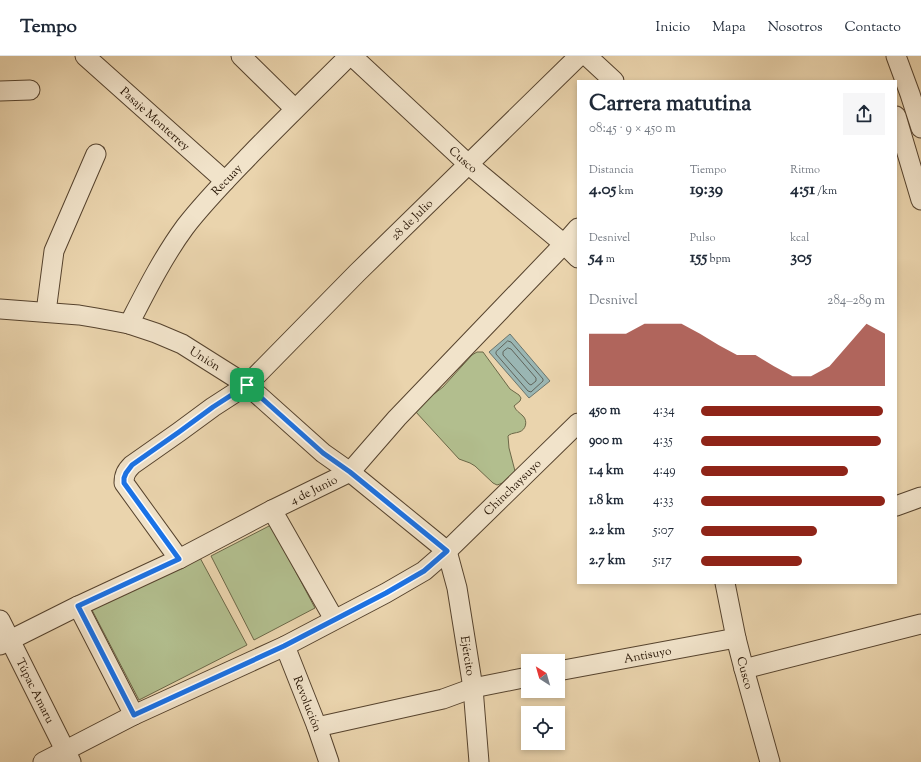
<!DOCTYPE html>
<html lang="es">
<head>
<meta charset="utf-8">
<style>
  body { margin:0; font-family:"Sorts Mill Goudy",serif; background:#f6f6f7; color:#1f2937; height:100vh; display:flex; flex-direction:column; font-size:15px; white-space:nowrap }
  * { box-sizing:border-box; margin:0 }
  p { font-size:13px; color:#747a83 }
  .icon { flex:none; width:22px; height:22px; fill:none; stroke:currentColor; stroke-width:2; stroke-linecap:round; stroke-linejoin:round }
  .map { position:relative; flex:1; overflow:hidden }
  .panel { position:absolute; left:577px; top:24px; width:320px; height:504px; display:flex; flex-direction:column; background:#fff; border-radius:0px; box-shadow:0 2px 6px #0003 }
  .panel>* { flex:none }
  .needle { width:26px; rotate:323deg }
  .controls { position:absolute; left:521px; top:598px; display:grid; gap:8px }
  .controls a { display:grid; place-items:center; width:44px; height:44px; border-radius:0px; background:#fff; box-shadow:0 2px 6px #0003; font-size:20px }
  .pin { position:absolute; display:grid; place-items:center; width:34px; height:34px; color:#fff; margin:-17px; border-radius:8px; box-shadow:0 2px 6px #0006 }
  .round { display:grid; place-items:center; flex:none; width:42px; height:42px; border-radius:0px; background:#f6f6f7 }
  .summary { display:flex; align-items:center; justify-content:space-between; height:68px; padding:0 12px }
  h1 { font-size:22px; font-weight:700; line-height:30px }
  .stats { display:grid; grid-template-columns:repeat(3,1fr); gap:6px; height:68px; padding:4px 12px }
  .stats div { display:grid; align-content:center }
  .stats b { font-size:17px; font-weight:700 }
  .stats small { font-size:11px; font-weight:400 }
  .stats p { font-size:11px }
  .chart { height:112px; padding:8px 12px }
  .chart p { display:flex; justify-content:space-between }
  .chart svg { width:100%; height:72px; margin-top:4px; fill:#8f2418; opacity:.7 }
  ul { padding:0 12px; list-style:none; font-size:13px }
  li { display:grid; grid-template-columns:64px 48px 1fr; align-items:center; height:30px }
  li i { height:10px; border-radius:5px; background:#8f2418 }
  header { display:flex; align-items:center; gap:24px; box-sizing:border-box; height:56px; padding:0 20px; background:#fff; border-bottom:1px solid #e0e1e3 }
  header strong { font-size:19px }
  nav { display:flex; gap:22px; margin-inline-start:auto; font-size:14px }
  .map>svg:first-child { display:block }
</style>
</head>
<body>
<header>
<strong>Tempo</strong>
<nav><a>Inicio</a><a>Mapa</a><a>Nosotros</a><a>Contacto</a></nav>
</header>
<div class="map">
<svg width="921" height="706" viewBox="0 0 921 706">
  <rect width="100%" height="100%" fill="#ead4ad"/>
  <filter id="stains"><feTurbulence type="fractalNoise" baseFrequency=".005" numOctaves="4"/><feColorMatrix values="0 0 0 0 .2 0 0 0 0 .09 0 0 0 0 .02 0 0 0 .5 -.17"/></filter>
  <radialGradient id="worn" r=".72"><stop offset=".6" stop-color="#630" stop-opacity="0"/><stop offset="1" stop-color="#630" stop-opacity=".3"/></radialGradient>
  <g fill="#b2be8e" stroke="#6c6848">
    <path d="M477 296H483L510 333 519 339 521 342 520 345 514 350C516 355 519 356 523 360 528 365 526 374 519 376 516 377 512 377 509 379L508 380 509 392 515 415C513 422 504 427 497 429L493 427 475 410 470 407 459 403 415 355 427 341 434 338 443 331 472 299Z"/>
    <path d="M271 469 315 552 254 584 211 500Z"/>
    <path d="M199 500 247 589 139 644 92 554Z"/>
  </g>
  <path fill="#9ab6b3" stroke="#6b756d" d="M510 278 550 325 529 342 489 296Z"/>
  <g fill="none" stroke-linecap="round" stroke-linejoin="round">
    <g stroke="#60645b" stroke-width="1">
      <path d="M508 285 511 286 543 323V325L531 336 528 335 496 298V296Z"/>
      <path d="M508 292 511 293 536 322V325L531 329 529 328 503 299V296Z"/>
    </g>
    <defs>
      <g id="minor">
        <path id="s1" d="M85 0 225 125"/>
        <path d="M241 0 295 53"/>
        <path id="s2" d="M352 0 468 108 564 188 578 202"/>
        <path d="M587 0 614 25"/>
        <path d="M896 0 910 38 921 72"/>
        <path d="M0 35 30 34"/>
        <path d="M896 60 921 144"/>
        <path id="s3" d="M0 253 79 259 97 262 129 268 156 277 182 288 247 329 323 397 350 416 447 495"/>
        <path d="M46 256 54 195 96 98"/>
        <path id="s4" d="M129 268C146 235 163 201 185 171 205 145 228 122 250 99 283 65 316 33 349 0"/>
        <path d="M896 450 921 441"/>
        <path d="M272 454 334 563"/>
        <path id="s5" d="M447 495 457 532 473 632 479 706"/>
        <path id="s6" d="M179 503 124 427C124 419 126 415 132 409L179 376 213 351 247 329 357 217 579 0"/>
        <path id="s7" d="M725 527 736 582 744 613 770 706"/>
        <path d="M78 550 134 659"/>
        <path id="s8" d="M0 564 71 706"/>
        <path id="s9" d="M0 589 78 550 179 503 272 454 350 416 397 362 564 188 578 172"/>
        <path id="s10" d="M285 590 317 671 329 706"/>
        <path d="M744 613 921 568"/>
        <path id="s11" d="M558 615 736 582"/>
        <path d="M317 671 443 643 473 632 528 621"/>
        <path id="s12" d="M43 706 134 659 285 590 386 537 424 515 447 495 578 367"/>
      </g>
    </defs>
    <use href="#minor" stroke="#56432e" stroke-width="21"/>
    <use href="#minor" stroke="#f1e3ca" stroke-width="19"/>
  </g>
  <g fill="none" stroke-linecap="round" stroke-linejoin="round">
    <defs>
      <path id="route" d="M247 329 323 397 350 416 447 495 424 515 386 537 284 590 134 659 78 550 179 503 124 427V422L126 417 132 409 179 376 213 351Z"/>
    </defs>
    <use href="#route" stroke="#fff" stroke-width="8"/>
    <use href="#route" stroke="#1a73e8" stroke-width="5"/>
  </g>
  <g text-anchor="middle" stroke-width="3" stroke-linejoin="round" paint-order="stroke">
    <g font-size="12" fill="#251303" stroke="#f1e3ca">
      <text dy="4" stroke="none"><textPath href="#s1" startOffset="94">Pasaje Monterrey</textPath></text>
      <text dy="4" stroke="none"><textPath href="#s2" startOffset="152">Cusco</textPath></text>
      <text dy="4" stroke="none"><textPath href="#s4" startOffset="175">Recuay</textPath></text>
      <text dy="4" stroke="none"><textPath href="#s6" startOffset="488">28 de Julio</textPath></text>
      <text dy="4" stroke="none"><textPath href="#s3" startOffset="214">Unión</textPath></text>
      <text dy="4" stroke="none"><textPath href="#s12" startOffset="548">Chinchaysuyo</textPath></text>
      <text dy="4" stroke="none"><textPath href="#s9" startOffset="350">4 de Junio</textPath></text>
      <text dy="4" stroke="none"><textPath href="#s11" startOffset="91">Antisuyo</textPath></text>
      <text dy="4" stroke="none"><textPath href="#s5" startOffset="107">Ejército</textPath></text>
      <text dy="4" stroke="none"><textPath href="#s7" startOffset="92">Cusco</textPath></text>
      <text dy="4" stroke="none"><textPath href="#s8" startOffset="79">Túpac Amaru</textPath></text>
      <text dy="4" stroke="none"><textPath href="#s10" startOffset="62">Revolución</textPath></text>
    </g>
  </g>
  <rect width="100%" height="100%" filter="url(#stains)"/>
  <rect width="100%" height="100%" fill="url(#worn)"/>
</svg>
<div class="controls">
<a><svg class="needle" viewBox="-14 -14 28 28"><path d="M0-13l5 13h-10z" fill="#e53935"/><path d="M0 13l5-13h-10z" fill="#747a83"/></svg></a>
<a><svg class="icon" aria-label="locate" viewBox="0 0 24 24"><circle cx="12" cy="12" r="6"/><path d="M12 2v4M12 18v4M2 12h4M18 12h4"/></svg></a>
</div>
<div class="pin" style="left:247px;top:329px;background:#1e9e55"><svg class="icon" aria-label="arrive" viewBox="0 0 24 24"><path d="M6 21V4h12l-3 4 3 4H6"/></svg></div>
<section class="panel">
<div class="summary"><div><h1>Carrera matutina</h1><p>08:45 · 9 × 450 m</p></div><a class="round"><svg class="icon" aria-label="share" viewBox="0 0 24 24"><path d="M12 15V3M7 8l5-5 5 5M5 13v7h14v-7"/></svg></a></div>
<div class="stats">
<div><p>Distancia</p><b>4.05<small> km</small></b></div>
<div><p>Tiempo</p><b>19:39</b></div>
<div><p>Ritmo</p><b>4:51<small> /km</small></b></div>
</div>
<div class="stats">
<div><p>Desnivel</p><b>54<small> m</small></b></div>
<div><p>Pulso</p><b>155<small> bpm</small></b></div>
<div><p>kcal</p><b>305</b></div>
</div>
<div class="chart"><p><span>Desnivel</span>284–289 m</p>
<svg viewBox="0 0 160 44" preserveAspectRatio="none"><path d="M0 44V12L10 12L20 12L30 6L40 6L50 6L60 12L70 19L80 25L90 25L100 32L110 38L120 38L130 32L140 19L150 6L160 12V44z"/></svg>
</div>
<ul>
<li><b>450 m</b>4:34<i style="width:99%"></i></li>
<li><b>900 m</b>4:35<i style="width:98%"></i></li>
<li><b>1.4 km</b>4:49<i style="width:80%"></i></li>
<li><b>1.8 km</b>4:33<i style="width:100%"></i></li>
<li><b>2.2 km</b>5:07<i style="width:63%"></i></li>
<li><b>2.7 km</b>5:17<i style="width:55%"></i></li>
</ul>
</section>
</div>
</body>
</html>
